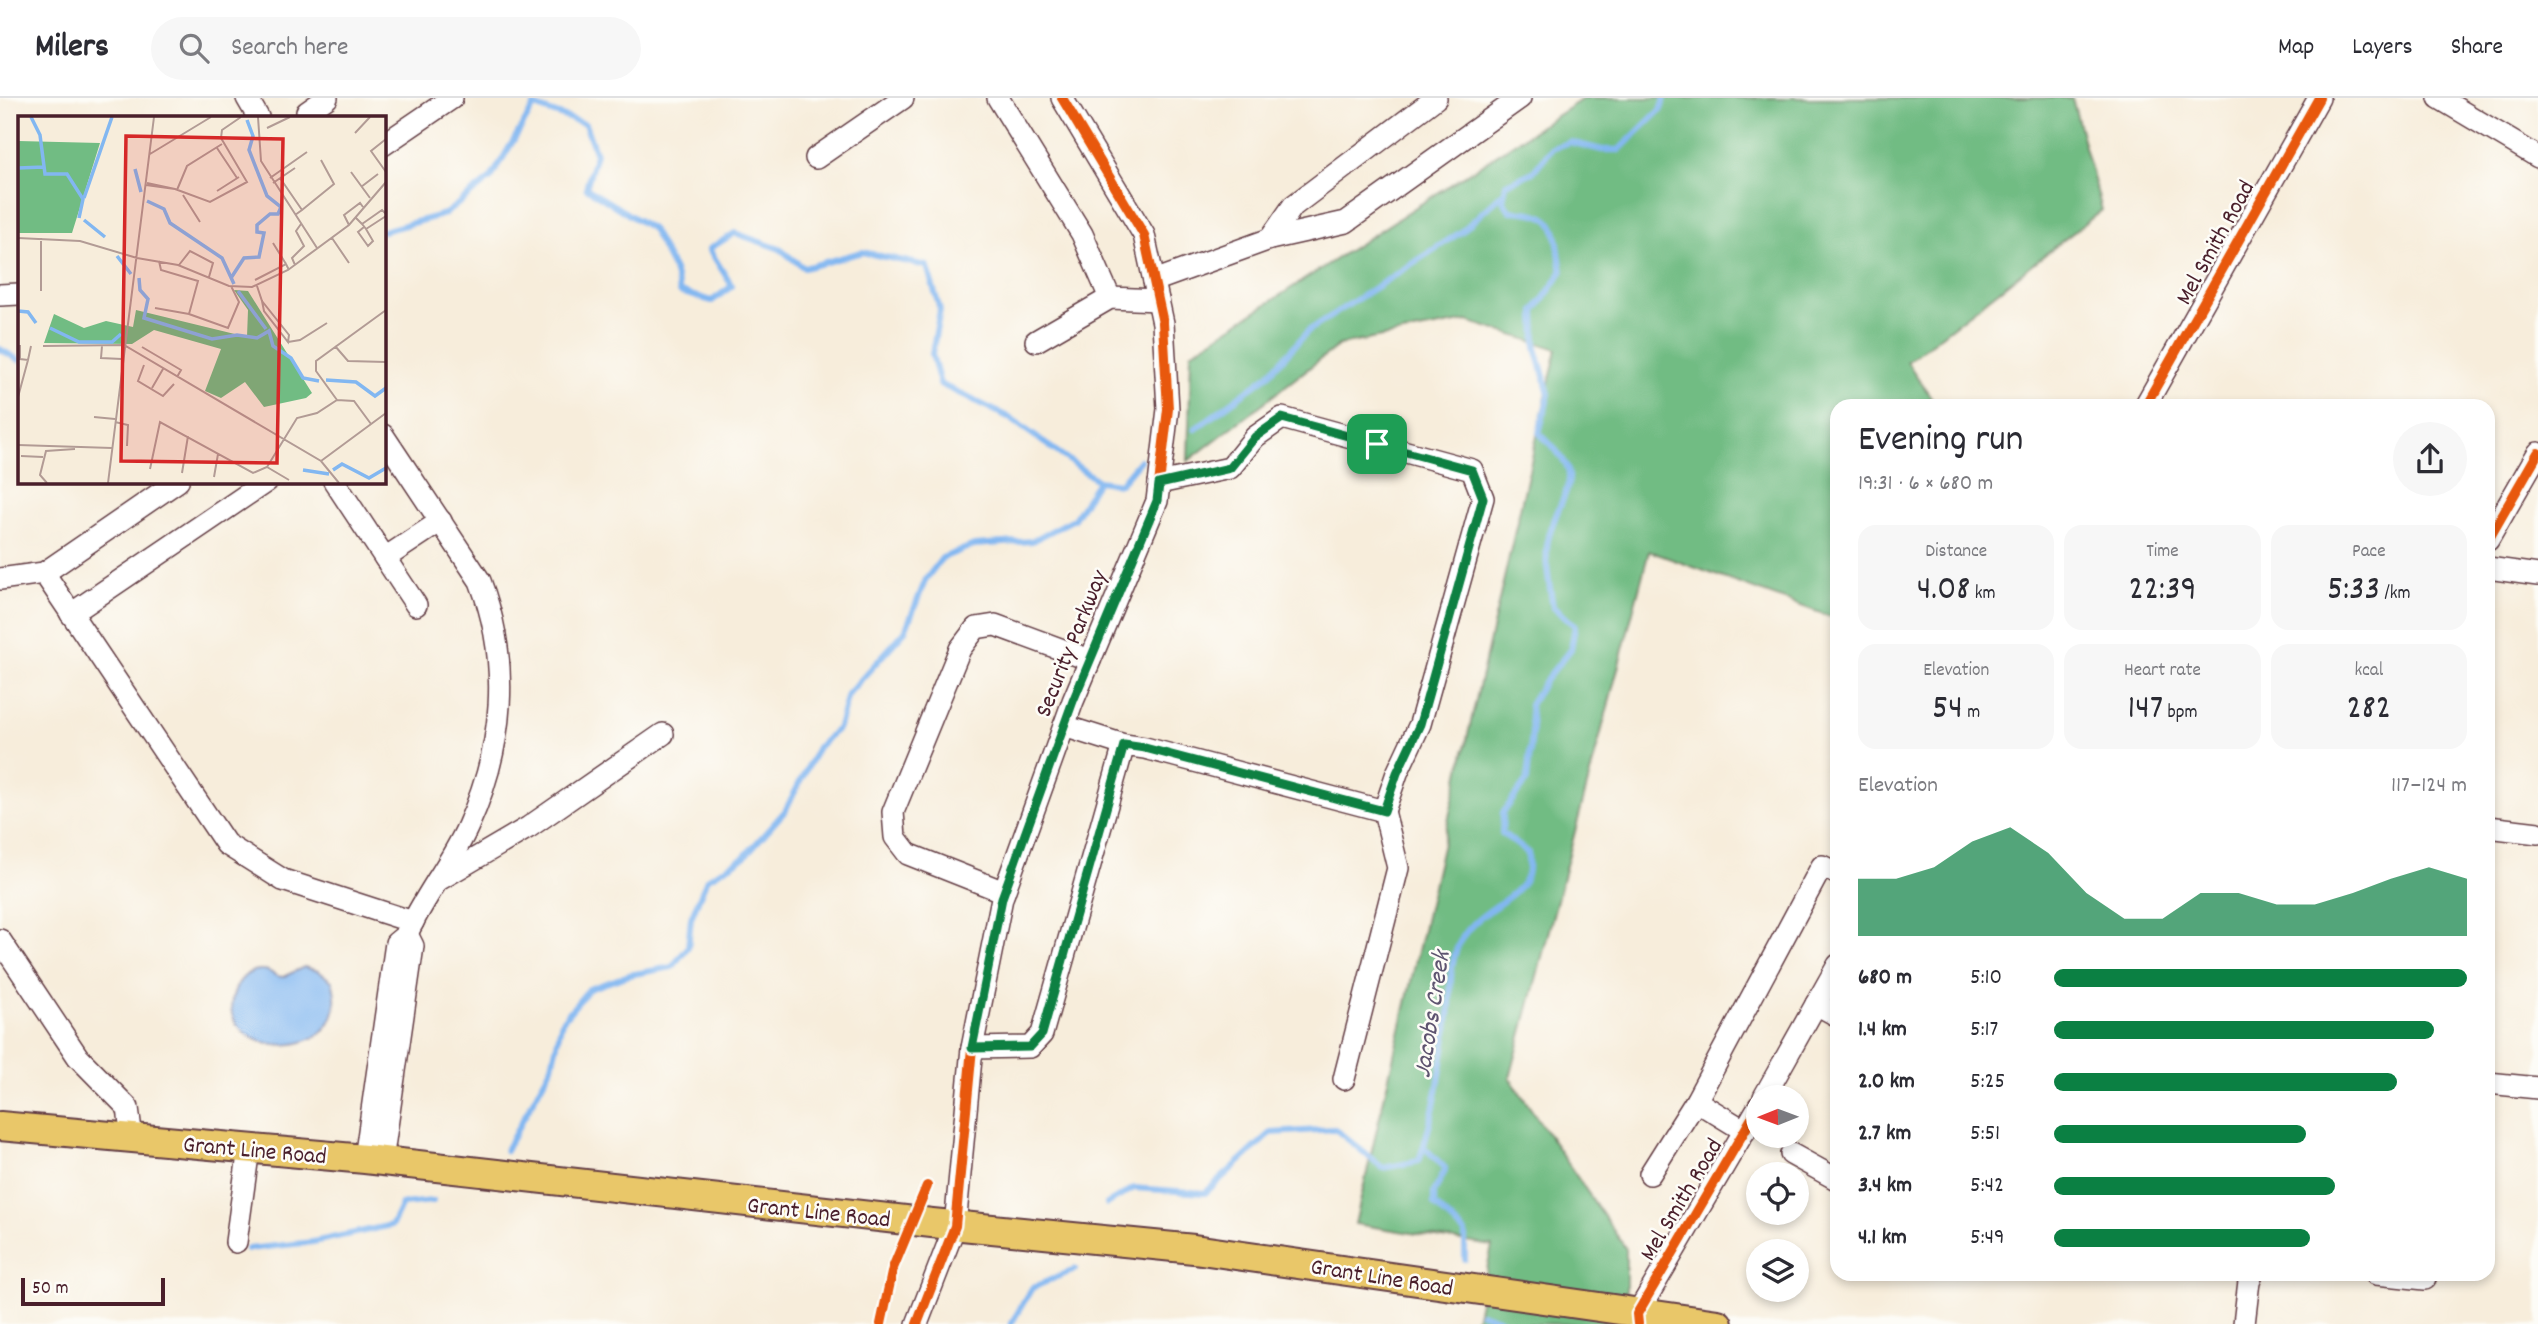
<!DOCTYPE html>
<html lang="en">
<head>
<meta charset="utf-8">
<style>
  body { margin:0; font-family:Dekko,sans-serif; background:#f7f7f7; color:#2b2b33; height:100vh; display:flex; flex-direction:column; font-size:26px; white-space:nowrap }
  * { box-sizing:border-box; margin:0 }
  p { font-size:23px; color:#7c7c81 }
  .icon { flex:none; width:38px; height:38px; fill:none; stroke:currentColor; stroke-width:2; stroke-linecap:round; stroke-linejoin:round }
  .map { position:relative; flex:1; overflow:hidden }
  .drawer { position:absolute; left:1830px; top:301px; width:665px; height:882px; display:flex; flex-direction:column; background:#fff; border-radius:21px; box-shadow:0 4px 10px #0003 }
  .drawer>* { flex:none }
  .needle { width:46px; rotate:269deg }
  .fabs { position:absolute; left:1746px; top:987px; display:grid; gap:14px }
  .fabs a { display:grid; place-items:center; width:63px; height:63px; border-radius:50%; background:#fff; box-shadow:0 4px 10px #0003; font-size:35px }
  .scale { position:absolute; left:21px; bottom:18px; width:144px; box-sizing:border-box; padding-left:7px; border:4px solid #4a1f2b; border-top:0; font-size:19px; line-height:24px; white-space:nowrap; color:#4a1f2b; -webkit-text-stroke:5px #fdfcf7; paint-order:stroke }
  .pin { position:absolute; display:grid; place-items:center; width:60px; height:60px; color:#fff; margin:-30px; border-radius:14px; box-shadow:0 4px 10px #0006 }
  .round { display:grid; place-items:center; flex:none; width:74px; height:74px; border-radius:37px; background:#f7f7f7 }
  .summary { display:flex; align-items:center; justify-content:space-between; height:119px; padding:0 28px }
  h1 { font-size:38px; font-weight:600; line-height:52px }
  .stats { display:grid; grid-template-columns:repeat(3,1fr); gap:10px; height:119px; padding:7px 28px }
  .stats div { display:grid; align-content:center; border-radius:18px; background:#f7f7f7; text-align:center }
  .stats b { font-size:35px; font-weight:600 }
  .stats small { font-size:19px; font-weight:400 }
  .stats p { font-size:19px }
  .chart { height:196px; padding:14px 28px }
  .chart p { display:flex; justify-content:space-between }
  .chart svg { width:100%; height:126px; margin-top:7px; fill:#0b8043; opacity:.7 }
  ul { padding:0 28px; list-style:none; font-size:23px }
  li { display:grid; grid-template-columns:112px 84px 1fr; align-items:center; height:52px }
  li i { height:18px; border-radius:9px; background:#0b8043 }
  header { display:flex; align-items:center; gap:42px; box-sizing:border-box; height:98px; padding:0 35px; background:#fff; border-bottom:2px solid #e1e1e2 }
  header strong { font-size:33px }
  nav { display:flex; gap:38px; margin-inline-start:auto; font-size:24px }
  .search { width:490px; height:63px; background:#f7f7f7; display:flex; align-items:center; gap:18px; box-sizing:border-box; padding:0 24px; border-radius:38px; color:#7c7c81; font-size:26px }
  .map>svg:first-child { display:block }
</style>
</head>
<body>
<header>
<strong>Milers</strong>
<div class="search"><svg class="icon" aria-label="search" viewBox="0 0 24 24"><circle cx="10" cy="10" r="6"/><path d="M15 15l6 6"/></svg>Search here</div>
<nav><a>Map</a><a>Layers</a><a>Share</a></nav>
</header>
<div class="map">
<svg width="2538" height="1226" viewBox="0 0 2538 1226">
  <rect width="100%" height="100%" fill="#fdfcf7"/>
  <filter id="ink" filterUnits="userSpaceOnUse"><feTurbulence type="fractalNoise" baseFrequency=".0143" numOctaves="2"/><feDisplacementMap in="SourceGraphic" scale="14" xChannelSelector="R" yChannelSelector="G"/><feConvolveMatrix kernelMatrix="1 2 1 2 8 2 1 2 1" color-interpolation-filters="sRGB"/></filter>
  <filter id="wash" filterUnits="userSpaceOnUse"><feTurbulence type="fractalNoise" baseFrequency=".00686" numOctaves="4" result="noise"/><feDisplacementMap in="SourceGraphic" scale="28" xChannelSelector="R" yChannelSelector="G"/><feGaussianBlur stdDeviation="1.57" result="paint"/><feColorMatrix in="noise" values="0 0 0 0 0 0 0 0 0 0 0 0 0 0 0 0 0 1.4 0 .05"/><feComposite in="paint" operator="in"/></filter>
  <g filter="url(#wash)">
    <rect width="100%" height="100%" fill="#f7eddb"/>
    <path fill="#71bc83" stroke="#5e6e57" stroke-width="2" d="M1584 0H2072L2102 112 1907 264 1937 308H1838L1837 521 1649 453 1510 980 1626 1151V1226H1475L1492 1148 1355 1126 1557 251 1467 223 1339 247 1188 363 1191 255Z"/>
    <path fill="#82b7f1" stroke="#666b8e" stroke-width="2" d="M304 869 318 873 332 883C359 973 200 961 237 888 242 878 252 871 263 872 271 872 274 879 283 879Z"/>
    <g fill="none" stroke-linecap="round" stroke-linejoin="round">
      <g stroke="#82b7f1" stroke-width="6">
        <path d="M383 133 445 116 491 80 534 8 585 26 596 56 586 90 652 131 674 172 680 194 712 203 732 188 709 151 735 135 780 151 804 170 862 154 927 168 940 212 932 256 940 286 1008 319 1098 383 1120 386 1140 362"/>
        <path d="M0 251 19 262"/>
        <path d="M1195 331 1267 278 1308 233 1461 134 1503 95"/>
        <path d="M1424 1049 1446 1071 1434 1094V1106L1465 1135V1161"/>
        <path d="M506 1052 552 968 562 923 589 891 629 877 672 869 688 849 691 820 707 781 744 759 785 713 818 649 839 629 848 596 905 533 926 481 942 460 974 447 1032 443 1074 421 1098 383"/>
        <path d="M1107 1106 1134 1090 1205 1095 1271 1035 1335 1031 1383 1070 1419 1063C1435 1015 1442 967 1449 917 1452 893 1448 871 1458 848 1472 813 1517 804 1527 777 1529 771 1528 761 1528 755L1502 735 1503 715 1527 682 1532 634 1530 607 1544 584 1571 551 1575 528 1553 509C1550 488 1543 459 1549 438 1564 384 1590 382 1539 335L1549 296 1536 250 1535 213 1562 174C1554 128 1562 115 1510 113L1503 102 1506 86 1533 74 1552 50 1570 44 1602 52H1619L1660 12 1665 0"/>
        <path d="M248 1151 313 1144 392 1127 402 1106 433 1103"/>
        <path d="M1481 1215 1513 1226"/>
        <path d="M1011 1226 1032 1190 1075 1171"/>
      </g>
    </g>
  </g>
  <g filter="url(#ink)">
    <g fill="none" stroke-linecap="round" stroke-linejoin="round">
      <defs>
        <g id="minor">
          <path d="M247 0 258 19"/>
          <path d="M998 0 1082 136 1110 200"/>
          <path d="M2439 0 2538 59"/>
          <path d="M307 14 327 0"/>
          <path d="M383 47 452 0"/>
          <path d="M816 60 903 0"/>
          <path d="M1270 141 1293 108 1436 0"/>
          <path d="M1154 183 1270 141 1346 124 1520 0"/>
          <path d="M0 197 19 196"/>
          <path d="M1036 243 1110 200 1158 202"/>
          <path d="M2145 308 2319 0"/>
          <path d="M383 337 480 483C511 564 504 649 468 728 451 766 424 798 407 836"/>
          <path d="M334 383 416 507"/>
          <path d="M2488 442 2538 355"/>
          <path d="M385 460 441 423"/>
          <path d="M2488 470 2538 477"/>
          <path d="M44 475 226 746 283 782 413 824"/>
          <path d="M0 481 44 475 178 383"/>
          <path d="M71 516 267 383"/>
          <path d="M1064 628 1124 647"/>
          <path d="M2488 729 2538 735"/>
          <path d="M437 783 529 729 663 636"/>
          <path d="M1004 794 908 756 895 739 893 714 960 551 976 530 995 527 1090 562"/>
          <path d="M0 842 78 959 128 1010 132 1040"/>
          <path d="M1816 906 1838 918"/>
          <path d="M972 950 1030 949 1042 936 1124 647 1145 650 1384 713 1397 675 1420 626 1483 400 1472 372 1282 320 1255 339 1230 370 1159 385"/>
          <path d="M1344 981 1398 770 1384 713"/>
          <path d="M2488 985 2538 990"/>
          <path d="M1764 999 1838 867"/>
          <path d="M1696 1003 1745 1033"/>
          <path d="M1791 1056 1838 1082"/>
          <path d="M365 1061 396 845 407 836 413 848 382 1063"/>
          <path d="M1650 1076 1696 1003 1822 768 1838 776"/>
          <path d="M236 1144 249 1050"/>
          <path d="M2376 1176 2425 1181"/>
          <path d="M917 1226 955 1128 972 950 1002 800 1073 603 1157 403 1168 311 1163 225 1144 137 1062 0"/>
          <path d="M1638 1226 1637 1216 1759 1008"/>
          <path d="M2244 1226 2249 1183 2252 1176"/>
        </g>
        <path id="major" d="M0 1028 365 1061 932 1125 1194 1151 1718 1226"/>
      </defs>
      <use href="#minor" stroke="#643e45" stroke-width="24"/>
      <use href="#major" stroke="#643e45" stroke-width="32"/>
      <use href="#minor" stroke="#fff" stroke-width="21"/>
      <use href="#major" stroke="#e9c769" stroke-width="28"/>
      <defs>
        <g id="cycleway">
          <path d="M2145 308 2319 0"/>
          <path d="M2488 442 2538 355"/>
          <path d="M881 1226 893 1170 927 1088"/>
          <path d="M917 1226 955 1128 972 950 1002 800 1073 603 1157 403 1168 311 1163 225 1144 137 1062 0"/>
          <path d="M1638 1226 1637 1216 1759 1008"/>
        </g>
      </defs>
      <use href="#cycleway" stroke="#fdfcf7" stroke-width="15"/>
      <use href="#cycleway" stroke="#e8590c" stroke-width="10"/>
    </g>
  </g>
  <g fill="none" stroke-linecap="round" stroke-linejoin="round" filter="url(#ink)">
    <defs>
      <path id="route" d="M1282 320 1472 372 1483 400 1420 626 1397 675 1384 713 1145 650 1124 647 1042 936 1030 949 972 950 1002 800 1073 603 1157 403 1159 386 1230 370 1255 339Z"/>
    </defs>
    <use href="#route" stroke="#fff" stroke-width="14"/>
    <use href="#route" stroke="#0b8043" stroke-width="9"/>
  </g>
  <g text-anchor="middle" stroke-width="5" stroke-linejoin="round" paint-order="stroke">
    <g font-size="24" fill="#4a1f2b" stroke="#fdfcf7">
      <text transform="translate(2214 144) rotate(-61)" y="8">Mel Smith Road</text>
      <text transform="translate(1070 545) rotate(-68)" y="8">Security Parkway</text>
      <text transform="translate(255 1051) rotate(5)" y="8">Grant Line Road</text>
      <text transform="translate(1680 1101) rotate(-59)" y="8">Mel Smith Road</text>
      <text transform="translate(819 1113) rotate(6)" y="8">Grant Line Road</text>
      <text transform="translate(1382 1178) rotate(9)" y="8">Grant Line Road</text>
    </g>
    <g font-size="26" font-style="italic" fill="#5e5470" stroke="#fdfcf7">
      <text transform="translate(1430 916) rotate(-81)" y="9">Jacobs Creek</text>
    </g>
  </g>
  <g transform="translate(18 18)">
    <rect width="368" height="368" fill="#f7eddb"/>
    <path d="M0 25 82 27 54 117H0ZM216 174 230 175 294 277 288 282 246 291 227 266 203 282 187 275 203 233 136 214 114 228 26 227 36 198 66 212 88 205 115 211 118 194 229 221 230 194Z" fill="#71bc83"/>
    <path fill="none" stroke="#82b7f1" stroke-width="3.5" d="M13 1 22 19 27 58H49L65 83 61 102M0 52 26 51M117 53 123 76M66 82 94 1M129 85 146 93 152 107 204 142 216 168M66 104 87 121M99 140 113 158M121 162 122 174 130 183 126 202 194 223 219 219 239 222 251 215 255 230 273 242 285 262 301 265M213 162 226 142 241 141 246 117 239 116V109L252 98H260L263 91 249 80 231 34 235 20 229 4M220 175 248 213M0 195 10 196 18 207M32 212 61 226H94L103 218M308 264 338 266 357 280 368 272M285 354 311 358M315 354 324 348 351 362 368 352"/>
    <path fill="none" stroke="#b29b95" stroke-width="2" d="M240 1 243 45 299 132M249 12 272 1M337 17 352 1M368 23 353 35 368 56M199 32 219 62M132 38 193 1M333 56 352 82M252 62 289 36M262 62 284 94 277 99M255 67 277 52M128 69 157 73 129 67M343 71 360 58M157 73 192 86 229 66 203 22 204 14 223 1M159 74 169 50 204 28M199 75 221 61M165 79 182 106M284 94 316 68 303 44M338 102 344 108 348 113 355 125 350 130 340 116 346 111M344 108 364 94 368 98M331 109 326 99 342 87 345 91M348 113 368 100M0 122 62 125 119 142 160 149 211 170 234 171 270 154 331 109 368 66M314 122 331 147M255 127 268 148M141 145 143 154 180 165 171 198 210 212 221 186 213 170M161 149 172 135 195 147 191 161M277 149 274 142 286 130 278 115 283 108M237 164 268 148 271 154M239 170 244 185 271 219 270 226 246 195 244 185M23 175V122M137 192 171 198M270 226 282 224 309 207M2 229V243L10 244 13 230M25 230 106 229 303 345 321 367M84 230 83 242 104 243M317 230 330 245 368 246M124 231 163 254 159 261M126 249 120 265 145 280 156 268M134 272 145 253M0 281 10 244M319 284 298 255V245L368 194M76 301 97 303M97 306 110 309 109 330M0 329 94 332M3 340 25 341M303 345 368 297M249 351 271 364M132 353 142 306 235 357 249 351 279 302 299 297 319 284 336 285 353 308M164 357 170 320M196 361 200 338M29 367 22 359 28 335 57 333M90 367 136 1"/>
    <path fill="#d62828" fill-opacity="0.15" stroke="#d62828" stroke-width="3.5" d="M108 20 265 23 259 347 103 345Z"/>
    <rect width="368" height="368" fill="none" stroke="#4a1f2b" stroke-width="3.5"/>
  </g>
</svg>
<div class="fabs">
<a><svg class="needle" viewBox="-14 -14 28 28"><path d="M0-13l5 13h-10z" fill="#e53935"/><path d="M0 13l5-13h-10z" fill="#7c7c81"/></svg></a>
<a><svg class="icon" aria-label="locate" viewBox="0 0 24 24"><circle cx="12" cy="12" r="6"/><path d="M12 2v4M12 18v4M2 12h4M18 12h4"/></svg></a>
<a><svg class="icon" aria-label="layers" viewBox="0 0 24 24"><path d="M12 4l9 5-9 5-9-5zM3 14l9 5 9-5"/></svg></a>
</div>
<div class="scale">50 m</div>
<div class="pin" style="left:1377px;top:346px;background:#1e9e55"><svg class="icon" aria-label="arrive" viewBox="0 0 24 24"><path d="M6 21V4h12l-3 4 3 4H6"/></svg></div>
<section class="drawer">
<div class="summary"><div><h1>Evening run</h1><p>19:31 · 6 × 680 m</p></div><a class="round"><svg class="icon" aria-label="share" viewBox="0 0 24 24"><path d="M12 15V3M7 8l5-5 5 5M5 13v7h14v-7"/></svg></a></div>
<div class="stats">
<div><p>Distance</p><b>4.08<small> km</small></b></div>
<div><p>Time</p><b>22:39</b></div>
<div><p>Pace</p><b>5:33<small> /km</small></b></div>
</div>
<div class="stats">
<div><p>Elevation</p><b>54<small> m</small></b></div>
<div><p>Heart rate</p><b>147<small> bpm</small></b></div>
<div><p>kcal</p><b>282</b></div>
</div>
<div class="chart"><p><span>Elevation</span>117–124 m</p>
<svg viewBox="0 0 160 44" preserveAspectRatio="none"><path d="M0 44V24L10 24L20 20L30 11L40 6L50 15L60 29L70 38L80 38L90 29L100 29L110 33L120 33L130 29L140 24L150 20L160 24V44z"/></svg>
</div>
<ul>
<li><b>680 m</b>5:10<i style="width:100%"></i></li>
<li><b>1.4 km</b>5:17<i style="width:92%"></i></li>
<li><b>2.0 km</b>5:25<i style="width:83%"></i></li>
<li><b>2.7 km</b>5:51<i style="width:61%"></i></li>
<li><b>3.4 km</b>5:42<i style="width:68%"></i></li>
<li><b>4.1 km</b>5:49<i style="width:62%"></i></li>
</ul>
</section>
</div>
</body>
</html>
